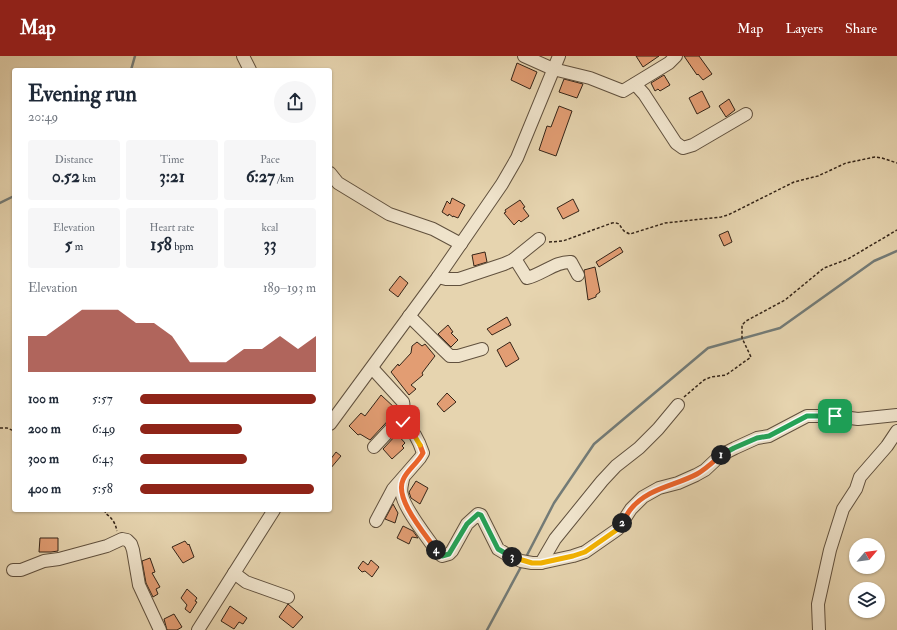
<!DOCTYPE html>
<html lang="en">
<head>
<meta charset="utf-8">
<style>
  body { margin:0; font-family:"IM FELL Double Pica",serif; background:#f6f6f7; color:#1f2937; height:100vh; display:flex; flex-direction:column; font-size:15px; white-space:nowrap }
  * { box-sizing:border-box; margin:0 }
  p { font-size:13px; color:#747a83 }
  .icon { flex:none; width:22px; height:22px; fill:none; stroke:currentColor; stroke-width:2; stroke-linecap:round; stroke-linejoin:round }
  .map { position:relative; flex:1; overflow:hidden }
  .details { position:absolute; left:12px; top:12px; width:320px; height:444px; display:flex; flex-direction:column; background:#fff; border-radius:4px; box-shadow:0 1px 3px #0004 }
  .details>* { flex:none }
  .needle { width:26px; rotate:61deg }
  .controls { position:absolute; left:849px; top:482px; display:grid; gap:8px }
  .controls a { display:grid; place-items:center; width:36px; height:36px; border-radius:50%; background:#fff; box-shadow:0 1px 3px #0004; font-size:20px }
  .pin { position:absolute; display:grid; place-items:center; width:34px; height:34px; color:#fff; margin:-17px; border-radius:8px; box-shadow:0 2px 6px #0006 }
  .km { position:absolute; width:20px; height:20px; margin:-10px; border-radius:50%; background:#222; color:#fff; font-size:11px; line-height:20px; text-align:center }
  .round { display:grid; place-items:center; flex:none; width:42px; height:42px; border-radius:21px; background:#f6f6f7 }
  .summary { display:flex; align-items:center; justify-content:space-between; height:68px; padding:0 16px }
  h1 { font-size:22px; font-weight:800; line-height:30px }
  .metrics { display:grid; grid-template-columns:repeat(3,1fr); gap:6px; height:68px; padding:4px 16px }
  .metrics div { display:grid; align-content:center; border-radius:4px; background:#f6f6f7; text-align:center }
  .metrics b { font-size:17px; font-weight:800 }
  .metrics small { font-size:11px; font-weight:400 }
  .metrics p { font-size:11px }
  .chart { height:112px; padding:8px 16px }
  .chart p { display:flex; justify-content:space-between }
  .chart svg { width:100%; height:72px; margin-top:4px; fill:#8f2418; opacity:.7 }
  ul { padding:0 16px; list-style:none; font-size:13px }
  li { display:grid; grid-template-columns:64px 48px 1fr; align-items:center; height:30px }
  li i { height:10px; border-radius:5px; background:#8f2418 }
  header { display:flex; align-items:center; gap:24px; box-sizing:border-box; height:56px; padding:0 20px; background:#8f2418; color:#fff }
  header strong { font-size:19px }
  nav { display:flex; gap:22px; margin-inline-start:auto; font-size:14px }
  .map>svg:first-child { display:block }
</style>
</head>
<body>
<header>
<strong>Map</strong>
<nav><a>Map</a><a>Layers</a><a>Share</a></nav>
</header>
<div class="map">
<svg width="897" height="574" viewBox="0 0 897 574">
  <rect width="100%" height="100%" fill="#e6d4af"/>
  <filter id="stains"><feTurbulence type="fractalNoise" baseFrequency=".005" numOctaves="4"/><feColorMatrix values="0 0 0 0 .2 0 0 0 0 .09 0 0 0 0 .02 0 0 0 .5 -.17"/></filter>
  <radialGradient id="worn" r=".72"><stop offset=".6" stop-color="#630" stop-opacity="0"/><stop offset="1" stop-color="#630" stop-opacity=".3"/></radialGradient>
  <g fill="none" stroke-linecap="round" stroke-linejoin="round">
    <g stroke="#737b77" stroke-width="2.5">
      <path d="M131 14 135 0"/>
      <path d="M0 147 14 140"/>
      <path d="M525 503 554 447 594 388 708 292 780 272 874 205 897 195"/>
      <path d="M487 574 522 509"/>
    </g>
  </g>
  <g fill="#e29d73" stroke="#352518">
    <path d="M636 0H659L643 11Z"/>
    <path d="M684 0H699L712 18 703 24 698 18 697 19Z"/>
    <path d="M517 7 537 16 530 33 511 24Z"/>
    <path d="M664 19 670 29 660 35 658 33 655 35 651 27Z"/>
    <path d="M564 23 583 28 577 42 559 36Z"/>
    <path d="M702 35 710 51 697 58 689 42Z"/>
    <path d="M729 43 735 54 726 61 719 50Z"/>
    <path d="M559 50 572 55 556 100 539 94 547 70 551 71Z"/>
    <path d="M452 142 465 149 458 162 453 160V161L449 158 448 160 442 156 447 145 450 148Z"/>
    <path d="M573 143 579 155 563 163 557 152Z"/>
    <path d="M520 144 525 151 523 152 529 160 521 166 519 164 514 169 504 157 506 156 505 154Z"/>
    <path d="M728 175 732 186 724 190 719 179Z"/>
    <path d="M620 191 623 196 599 211 596 206Z"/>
    <path d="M485 196 487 206 474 210 472 199Z"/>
    <path d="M595 211 600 236 596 239V241L588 244 584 214Z"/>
    <path d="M400 220 408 227 398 241 389 234Z"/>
    <path d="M507 261 511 269 492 279 487 273Z"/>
    <path d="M448 269 453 276 451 277 458 284 451 291 438 278Z"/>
    <path d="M417 286 422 290 425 288 435 300 422 317 423 319 411 329 416 333 409 339 391 316 398 308 399 310 411 297 412 290Z"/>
    <path d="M510 286 519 303 506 311 497 294Z"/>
    <path d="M447 337 456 346 444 356 437 348Z"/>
    <path d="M381 339 396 353 395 357 370 384 360 378 358 379 349 370 361 357 365 360Z"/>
    <path d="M397 378 405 387 402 390 404 392 392 403 383 393Z"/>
    <path d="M336 396 341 400 330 413V404Z"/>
    <path d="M416 425 428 432 420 448 411 442 409 436Z"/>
    <path d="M393 448 398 457 395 467 385 463Z"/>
    <path d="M403 470 413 475 418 482 412 481 409 488 397 482Z"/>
    <path d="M40 482H58V495L51 496H39Z"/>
    <path d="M185 485 188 489 189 488 194 501 183 507 172 491Z"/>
    <path d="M150 502 155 516 152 517 160 531 156 533 158 538 153 541 146 527 142 505Z"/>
    <path d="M371 504 379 511 372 521 365 515 362 516 358 512 363 505 368 509Z"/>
    <path d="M187 533 197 542 195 545 197 546 190 557 185 553 187 549 181 542Z"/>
    <path d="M288 548 303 561 293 572 279 561Z"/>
    <path d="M230 550 247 562 243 568 239 566 234 573 221 565Z"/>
    <path d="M174 558 182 571 177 574H167L164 563Z"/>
  </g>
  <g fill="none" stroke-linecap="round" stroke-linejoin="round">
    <defs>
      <g id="minor">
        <path d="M243 0 250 14"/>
        <path d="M524 0 553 13 590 22 623 35 669 7 676 0"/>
        <path d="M635 28 644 38 676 87 683 92 693 89 746 58"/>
        <path d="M330 117 338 127 389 158 433 173 461 188"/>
        <path d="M513 204 517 206 527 222C543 218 556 205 571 206L578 219"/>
        <path d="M438 221 446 223H459L504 208 513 204 539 183"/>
        <path d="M409 260C423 273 436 287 450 300H458L482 293"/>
        <path d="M372 312 403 346C405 353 401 358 403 365 405 371 411 374 415 379 418 384 421 391 423 397L420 402 393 433 376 465"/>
        <path d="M330 368 438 221 502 128 517 102 559 0"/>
        <path d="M374 391 402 361"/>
        <path d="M403 423C402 429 400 434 402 439 405 454 428 482 438 497L442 500 449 498 452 495 467 468 478 458 481 459 498 493 508 499 521 505 532 507H541L573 500 585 496 618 473 631 453 643 441 659 432 678 427 696 419 705 414 721 399 735 392 757 382 769 380 807 360H835L858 363 897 359"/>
        <path d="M541 507 555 483 602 425 616 410 639 392 658 373 678 349"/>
        <path d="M13 514H21L44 505 59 503 107 490 122 483 127 484 131 488 133 494 139 529 160 574"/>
        <path d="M234 517 246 526 288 541"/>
        <path d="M198 574 274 454"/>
        <path d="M819 574 818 548 830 494 843 453 856 433 860 421 887 390 897 375"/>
      </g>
    </defs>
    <use href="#minor" stroke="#61513e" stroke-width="14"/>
    <g stroke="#352518" stroke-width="1.5" stroke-dasharray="3 2" stroke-linecap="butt">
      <path d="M549 186 563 185 612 167C621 166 619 170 624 175 624 175 629 178 630 178L665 167 721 161 728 159 794 126 818 120 846 107 875 101 882 102 897 107"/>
      <path d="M684 341 704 324 711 321 726 319 751 301 742 282V269L746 265 785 244 824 212 848 203 897 174"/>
      <path d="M0 372H7L14 375"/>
      <path d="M106 454 105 457C112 462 115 466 117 475"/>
    </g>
    <use href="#minor" stroke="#efe3cb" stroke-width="12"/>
  </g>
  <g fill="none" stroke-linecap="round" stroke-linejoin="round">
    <defs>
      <path id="split-1" d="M721 399 734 392 757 382 769 380 807 360H835"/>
      <path id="split-2" d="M622 467C625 463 627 458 630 454 647 432 675 430 697 418 706 413 713 406 721 399"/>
      <path id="split-3" d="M512 501 532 507H541L573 500 585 496 618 473 622 467"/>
      <path id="split-4" d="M436 494 442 500 449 498 467 468 478 458 481 459 498 493 512 501"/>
      <path id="split-5" d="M420 389 423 397C418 407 406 415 403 424 394 443 426 479 436 494"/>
      <path id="split-6" d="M403 366 409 375 414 379 420 389"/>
    </defs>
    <use href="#split-1" stroke="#fff" stroke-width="8"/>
    <use href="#split-2" stroke="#fff" stroke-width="8"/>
    <use href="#split-3" stroke="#fff" stroke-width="8"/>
    <use href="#split-4" stroke="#fff" stroke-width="8"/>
    <use href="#split-5" stroke="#fff" stroke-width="8"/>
    <use href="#split-6" stroke="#fff" stroke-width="8"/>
    <use href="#split-1" stroke="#22a559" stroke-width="5"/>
    <use href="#split-2" stroke="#f0652b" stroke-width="5"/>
    <use href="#split-3" stroke="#f5b400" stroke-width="5"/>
    <use href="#split-4" stroke="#22a559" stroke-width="5"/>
    <use href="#split-5" stroke="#f0652b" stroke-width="5"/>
    <use href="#split-6" stroke="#f5b400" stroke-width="5"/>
  </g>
  <rect width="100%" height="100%" filter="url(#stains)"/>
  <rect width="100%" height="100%" fill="url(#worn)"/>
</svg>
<div class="controls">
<a><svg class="needle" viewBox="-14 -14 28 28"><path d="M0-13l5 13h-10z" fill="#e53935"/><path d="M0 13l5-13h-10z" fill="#747a83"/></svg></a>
<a><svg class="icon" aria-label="layers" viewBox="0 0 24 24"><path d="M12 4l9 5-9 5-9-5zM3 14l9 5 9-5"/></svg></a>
</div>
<div class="pin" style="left:835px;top:360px;background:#1e9e55"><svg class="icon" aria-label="arrive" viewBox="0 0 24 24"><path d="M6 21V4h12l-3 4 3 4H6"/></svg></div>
<div class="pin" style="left:403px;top:366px;background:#d93025"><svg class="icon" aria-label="check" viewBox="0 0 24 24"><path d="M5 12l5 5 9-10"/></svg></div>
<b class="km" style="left:721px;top:399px">1</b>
<b class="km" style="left:622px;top:467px">2</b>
<b class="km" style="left:512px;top:501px">3</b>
<b class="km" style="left:436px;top:494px">4</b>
<section class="details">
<div class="summary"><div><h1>Evening run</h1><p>20:49</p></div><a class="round"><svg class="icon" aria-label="share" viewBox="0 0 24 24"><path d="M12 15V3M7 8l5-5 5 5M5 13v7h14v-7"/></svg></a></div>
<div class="metrics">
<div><p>Distance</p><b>0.52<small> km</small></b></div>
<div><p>Time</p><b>3:21</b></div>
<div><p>Pace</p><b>6:27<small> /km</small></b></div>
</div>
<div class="metrics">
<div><p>Elevation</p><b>5<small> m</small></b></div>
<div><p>Heart rate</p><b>158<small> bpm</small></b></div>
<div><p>kcal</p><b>33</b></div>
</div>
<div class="chart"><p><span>Elevation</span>189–193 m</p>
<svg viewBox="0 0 160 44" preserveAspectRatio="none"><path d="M0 44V22L10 22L20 14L30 6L40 6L50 6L60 14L70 14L80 22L90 38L100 38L110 38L120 30L130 30L140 22L150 30L160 22V44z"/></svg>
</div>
<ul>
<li><b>100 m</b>5:57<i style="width:100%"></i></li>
<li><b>200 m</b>6:49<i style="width:58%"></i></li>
<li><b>300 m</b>6:43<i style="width:61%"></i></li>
<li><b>400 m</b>5:58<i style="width:99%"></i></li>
</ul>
</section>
</div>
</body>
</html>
